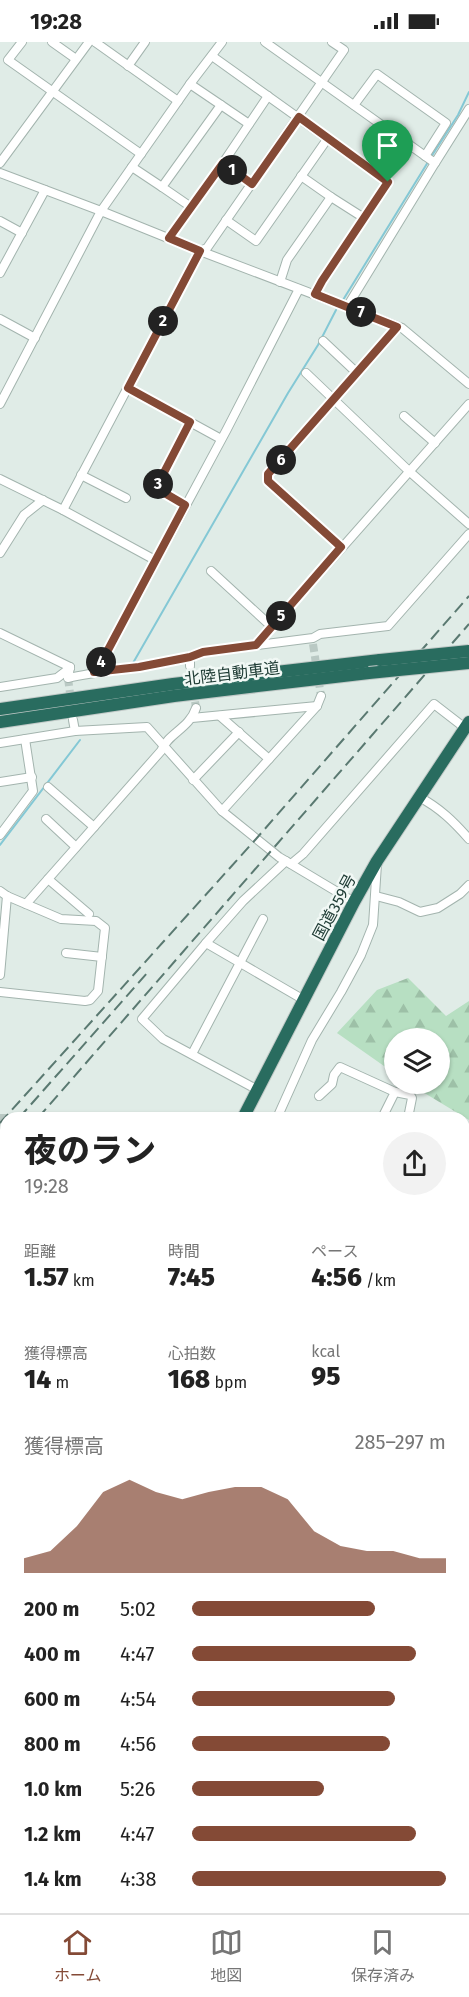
<!DOCTYPE html>
<html lang="ja">
<head>
<meta charset="utf-8">
<style>
  body { margin:0; font-family:"Fira Sans","Noto Sans JP",sans-serif; background:#f2f2f2; color:#222; height:100vh; display:flex; flex-direction:column; font-size:22px; white-space:nowrap }
  * { box-sizing:border-box; margin:0 }
  p { font-size:20px; color:#767676 }
  .icon { flex:none; width:33px; height:33px; fill:none; stroke:currentColor; stroke-width:2; stroke-linecap:round; stroke-linejoin:round }
  .map { position:relative; flex:1; overflow:hidden }
  .details { position:absolute; left:0px; top:1070px; width:470px; height:802px; display:flex; flex-direction:column; background:#fff; border-radius:18px 18px 0 0; box-shadow:0 2px 4px #0004 }
  .details>* { flex:none }
  .tools { position:absolute; left:384px; top:986px; display:grid; gap:12px }
  .tools a { display:grid; place-items:center; width:66px; height:66px; border-radius:50%; background:#fff; box-shadow:0 2px 4px #0004; font-size:30px }
  .pin { position:absolute; display:grid; place-items:center; width:51px; height:51px; color:#fff; margin:-62px -26px; border-radius:50% 50% 50% 0; rotate:-45deg; box-shadow:0 0 6px #0007 }
  .pin .icon { rotate:45deg }
  .km { position:absolute; width:30px; height:30px; margin:-15px; border-radius:50%; background:#222; color:#fff; font-size:16px; line-height:30px; text-align:center }
  .round { display:grid; place-items:center; flex:none; width:63px; height:63px; border-radius:32px; background:#f2f2f2 }
  .overview { display:flex; align-items:center; justify-content:space-between; height:102px; padding:0 24px }
  h1 { font-size:33px; font-weight:800; line-height:45px }
  .stats { display:grid; grid-template-columns:repeat(3,1fr); gap:9px; height:102px; padding:6px 24px }
  .stats div { display:grid; align-content:center }
  .stats b { font-size:26px; font-weight:800 }
  .stats small { font-size:16px; font-weight:400 }
  .stats p { font-size:16px }
  .chart { height:168px; padding:12px 24px }
  .chart p { display:flex; justify-content:space-between }
  .chart svg { width:100%; height:108px; margin-top:6px; fill:#844a36; opacity:.7 }
  ul { padding:0 24px; list-style:none; font-size:20px }
  li { display:grid; grid-template-columns:96px 72px 1fr; align-items:center; height:45px }
  li i { height:15px; border-radius:8px; background:#844a36 }
  .status { display:flex; justify-content:space-between; align-items:center; height:42px; padding:0 30px; background:#fff; direction:ltr }
  .status svg { height:16px; fill:currentColor }
  .tabs { display:flex; justify-content:space-around; align-items:center; height:84px; border-top:2px solid #e0e0e0; background:#fff; font-size:16px; color:#767676 }
  .tabs a { display:grid; justify-items:center; gap:3px }
  .tabs .on { color:#844a36 }
  .map>svg:first-child { display:block }
</style>
</head>
<body>
<div class="status"><b>19:28</b><svg viewBox="0 0 49 12"><path d="M0 12V9h3v3zM5 12V6h3v6zM10 12V3h3v9zM15 12V0h3v12zM26 1h20v11H26zM47 4h2v5h-2z"/></svg></div>
<div class="map">
<svg width="469" height="1871" viewBox="0 0 469 1871">
  <defs>
    <pattern id="forest-firs" width="22" height="20" patternUnits="userSpaceOnUse" patternTransform="scale(1.5)"><rect width="22" height="20" fill="#b7dfc2"/><path d="M5 1l3.5 6h-7zM16 11l3.5 6h-7z" fill="#9dc0a7"/></pattern>
  </defs>
  <rect width="100%" height="100%" fill="#e0ece7"/>
  <g fill="url(#forest-firs)">
    <path d="M408 936 446 974 469 959V1078L408 1041H440V996H394V1031L337 991 377 948Z"/>
    <path d="M464 1169 469 1172V1296L464 1292Z"/>
    <path d="M464 1358H469V1681L464 1680Z"/>
  </g>
  <g fill="none" stroke-linecap="round" stroke-linejoin="round">
    <g stroke="#84c8d5" stroke-width="2">
      <path d="M431 115 458 73 469 50"/>
      <path d="M343 258 428 120"/>
      <path d="M133 621 288 351 318 303 336 268"/>
      <path d="M0 803 80 698"/>
      <path d="M0 1629H6"/>
      <path d="M328 1866 330 1871"/>
    </g>
    <g stroke="#bac9c4" stroke-width="8" stroke-dasharray="8 4" stroke-linecap="butt">
      <path d="M313 602 321 654"/>
      <path d="M190 624 196 666"/>
      <path d="M68 636 73 674"/>
      <path d="M0 1076H6"/>
    </g>
    <defs>
      <g id="minor">
        <path d="M22 0 8 18 141 112"/>
        <path d="M52 0 76 17"/>
        <path d="M95 0 178 59"/>
        <path d="M265 0 435 121 469 67"/>
        <path d="M212 14 388 140 322 239 315 252"/>
        <path d="M128 24 145 0"/>
        <path d="M190 42 249 82"/>
        <path d="M354 63 377 32 446 81 425 114"/>
        <path d="M0 121 89 0"/>
        <path d="M132 125 162 145"/>
        <path d="M0 131 101 169 190 42 222 0"/>
        <path d="M301 134 331 155"/>
        <path d="M252 142 223 121 268 54"/>
        <path d="M191 165 162 145 221 63"/>
        <path d="M226 178 256 199 328 96"/>
        <path d="M0 179 22 191"/>
        <path d="M169 196 223 121"/>
        <path d="M0 231 45 148"/>
        <path d="M280 240 287 218 331 155 364 176"/>
        <path d="M347 265 435 121"/>
        <path d="M0 277 35 296"/>
        <path d="M323 299 357 331"/>
        <path d="M306 331 410 430 469 482"/>
        <path d="M128 346 221 397"/>
        <path d="M0 362 101 169 200 209 402 286 469 342"/>
        <path d="M404 374 435 401"/>
        <path d="M81 433 126 456"/>
        <path d="M0 437 63 468 155 518"/>
        <path d="M185 463 156 446 190 380"/>
        <path d="M63 468 200 209 207 206 344 8 332 0"/>
        <path d="M341 505 268 439V432L397 285"/>
        <path d="M0 511 24 473 43 458"/>
        <path d="M211 529 272 585"/>
        <path d="M0 591 70 625"/>
        <path d="M256 603 469 362"/>
        <path d="M190 615V624"/>
        <path d="M70 625 68 636C112 626 160 626 203 610L313 596 320 592 388 584 469 492"/>
        <path d="M94 630 100 623 226 389 299 247"/>
        <path d="M0 645 57 636 70 626"/>
        <path d="M220 674 269 717"/>
        <path d="M192 676 317 664"/>
        <path d="M73 678 75 689"/>
        <path d="M0 701 75 689 147 685 222 769 279 815 354 860"/>
        <path d="M193 738 239 690"/>
        <path d="M0 740 32 735"/>
        <path d="M48 745 94 785"/>
        <path d="M419 755C440 766 454 780 469 797"/>
        <path d="M222 769 317 664 321 654"/>
        <path d="M46 777 76 805"/>
        <path d="M0 793 33 749 25 697"/>
        <path d="M291 822 303 812 434 662 465 686"/>
        <path d="M48 837 89 872"/>
        <path d="M0 849 7 854 61 877 96 879 105 886 98 949 90 958 85 959 0 950"/>
        <path d="M376 854 399 860 420 870 438 866 460 852 469 843"/>
        <path d="M26 862 161 709C168 691 189 687 196 666"/>
        <path d="M206 901 243 859 286 819"/>
        <path d="M66 911 102 915"/>
        <path d="M0 933 7 854"/>
        <path d="M192 1012 263 877"/>
        <path d="M258 1048 163 997 142 977 206 901 304 958"/>
        <path d="M395 1050 410 1053 412 1056 408 1076"/>
        <path d="M319 1054 332 1042 334 1033 340 1025 395 1050 382 1076"/>
        <path d="M277 1076 312 998 341 950 361 913 373 883 377 822"/>
        <path d="M0 1137 6 1130"/>
        <path d="M464 1155 469 1158"/>
        <path d="M0 1210 6 1211"/>
        <path d="M0 1295 6 1267"/>
        <path d="M0 1320 6 1322"/>
        <path d="M464 1339 469 1340"/>
        <path d="M0 1429 6 1430"/>
        <path d="M0 1494 6 1496"/>
        <path d="M0 1621 6 1600"/>
        <path d="M0 1652 4 1697 6 1705"/>
        <path d="M464 1712 469 1729"/>
        <path d="M464 1805 469 1833"/>
        <path d="M0 1809 6 1810"/>
        <path d="M0 1819 6 1820"/>
        <path d="M464 1850H469"/>
        <path d="M0 1854 6 1848"/>
        <path d="M149 1866 157 1871"/>
        <path d="M168 1866 175 1871"/>
        <path d="M268 1866 271 1871"/>
        <path d="M0 1869 8 1868 15 1871"/>
        <path d="M334 1871 352 1866"/>
      </g>
      <g id="highway">
        <path d="M0 667 173 642 380 618"/>
        <path d="M0 680 174 654 369 631"/>
        <path d="M243 1076 354 860 377 819 469 680"/>
        <path d="M0 1547 6 1536"/>
      </g>
    </defs>
    <use href="#minor" stroke="#a3b4ae" stroke-width="10"/>
    <use href="#highway" stroke="#c1c9c7" stroke-width="14"/>
    <use href="#minor" stroke="#fff" stroke-width="8"/>
    <use href="#highway" stroke="#296c5f" stroke-width="12"/>
    <g stroke="#5a7971" stroke-width="2" stroke-dasharray="12 6" stroke-linecap="butt">
      <path d="M19 1076 148 930"/>
      <path d="M38 1076 469 582"/>
      <path d="M0 1081 256 797 469 554"/>
      <path d="M0 1097 6 1090"/>
      <path d="M0 1127 6 1120"/>
    </g>
    <defs>
      <g id="highway-bridge">
        <path d="M380 618 469 609"/>
        <path d="M369 631 469 621"/>
      </g>
    </defs>
    <use href="#highway-bridge" stroke="#c1c9c7" stroke-width="14" stroke-linecap="butt"/>
    <use href="#highway-bridge" stroke="#296c5f" stroke-width="12"/>
  </g>
  <g fill="none" stroke-linecap="round" stroke-linejoin="round">
    <defs>
      <path id="route" d="M299 75 388 140 322 239 315 252 397 285 268 432V439L341 505 256 603 203 610 190 615 139 625 94 630 100 623 185 463 156 446 190 380 128 346 200 209 169 196 223 121 252 142Z"/>
    </defs>
    <use href="#route" stroke="#fff" stroke-width="12"/>
    <use href="#route" stroke="#844a36" stroke-width="8"/>
  </g>
  <g text-anchor="middle" stroke-width="5" stroke-linejoin="round" paint-order="stroke">
    <g font-size="16" fill="#203d36" stroke="#f1f8f5">
      <text transform="translate(232 631) rotate(-7)" y="6">北陸自動車道</text>
      <text transform="translate(334 865) rotate(-62)" y="6">国道359号</text>
    </g>
  </g>
</svg>
<div class="tools">
<a><svg class="icon" aria-label="layers" viewBox="0 0 24 24"><path d="M12 4l9 5-9 5-9-5zM3 14l9 5 9-5"/></svg></a>
</div>
<div class="pin" style="left:388px;top:140px;background:#1e9e55"><svg class="icon" aria-label="arrive" viewBox="0 0 24 24"><path d="M6 21V4h12l-3 4 3 4H6"/></svg></div>
<b class="km" style="left:232px;top:128px">1</b>
<b class="km" style="left:163px;top:279px">2</b>
<b class="km" style="left:158px;top:442px">3</b>
<b class="km" style="left:101px;top:620px">4</b>
<b class="km" style="left:281px;top:574px">5</b>
<b class="km" style="left:281px;top:418px">6</b>
<b class="km" style="left:361px;top:270px">7</b>
<section class="details">
<div class="overview"><div><h1>夜のラン</h1><p>19:28</p></div><a class="round"><svg class="icon" aria-label="share" viewBox="0 0 24 24"><path d="M12 15V3M7 8l5-5 5 5M5 13v7h14v-7"/></svg></a></div>
<div class="stats">
<div><p>距離</p><b>1.57<small> km</small></b></div>
<div><p>時間</p><b>7:45</b></div>
<div><p>ペース</p><b>4:56<small> /km</small></b></div>
</div>
<div class="stats">
<div><p>獲得標高</p><b>14<small> m</small></b></div>
<div><p>心拍数</p><b>168<small> bpm</small></b></div>
<div><p>kcal</p><b>95</b></div>
</div>
<div class="chart"><p><span>獲得標高</span>285–297 m</p>
<svg viewBox="0 0 160 44" preserveAspectRatio="none"><path d="M0 44V38L10 35L20 25L30 11L40 6L50 11L60 14L70 11L80 9L90 9L100 14L110 27L120 33L130 35L140 35L150 38L160 38V44z"/></svg>
</div>
<ul>
<li><b>200 m</b>5:02<i style="width:72%"></i></li>
<li><b>400 m</b>4:47<i style="width:88%"></i></li>
<li><b>600 m</b>4:54<i style="width:80%"></i></li>
<li><b>800 m</b>4:56<i style="width:78%"></i></li>
<li><b>1.0 km</b>5:26<i style="width:52%"></i></li>
<li><b>1.2 km</b>4:47<i style="width:88%"></i></li>
<li><b>1.4 km</b>4:38<i style="width:100%"></i></li>
</ul>
</section>
</div>
<nav class="tabs">
<a class="on"><svg class="icon" aria-label="home" viewBox="0 0 24 24"><path d="M3 11l9-7 9 7M6 9v11h12V9"/></svg>ホーム</a>
<a><svg class="icon" aria-label="map" viewBox="0 0 24 24"><path d="M3 6l6-2 6 2 6-2v14l-6 2-6-2-6 2zM9 4v14M15 6v14"/></svg>地図</a>
<a><svg class="icon" aria-label="saved" viewBox="0 0 24 24"><path d="M7 4h10v16l-5-4-5 4z"/></svg>保存済み</a>
</nav>
</body>
</html>
